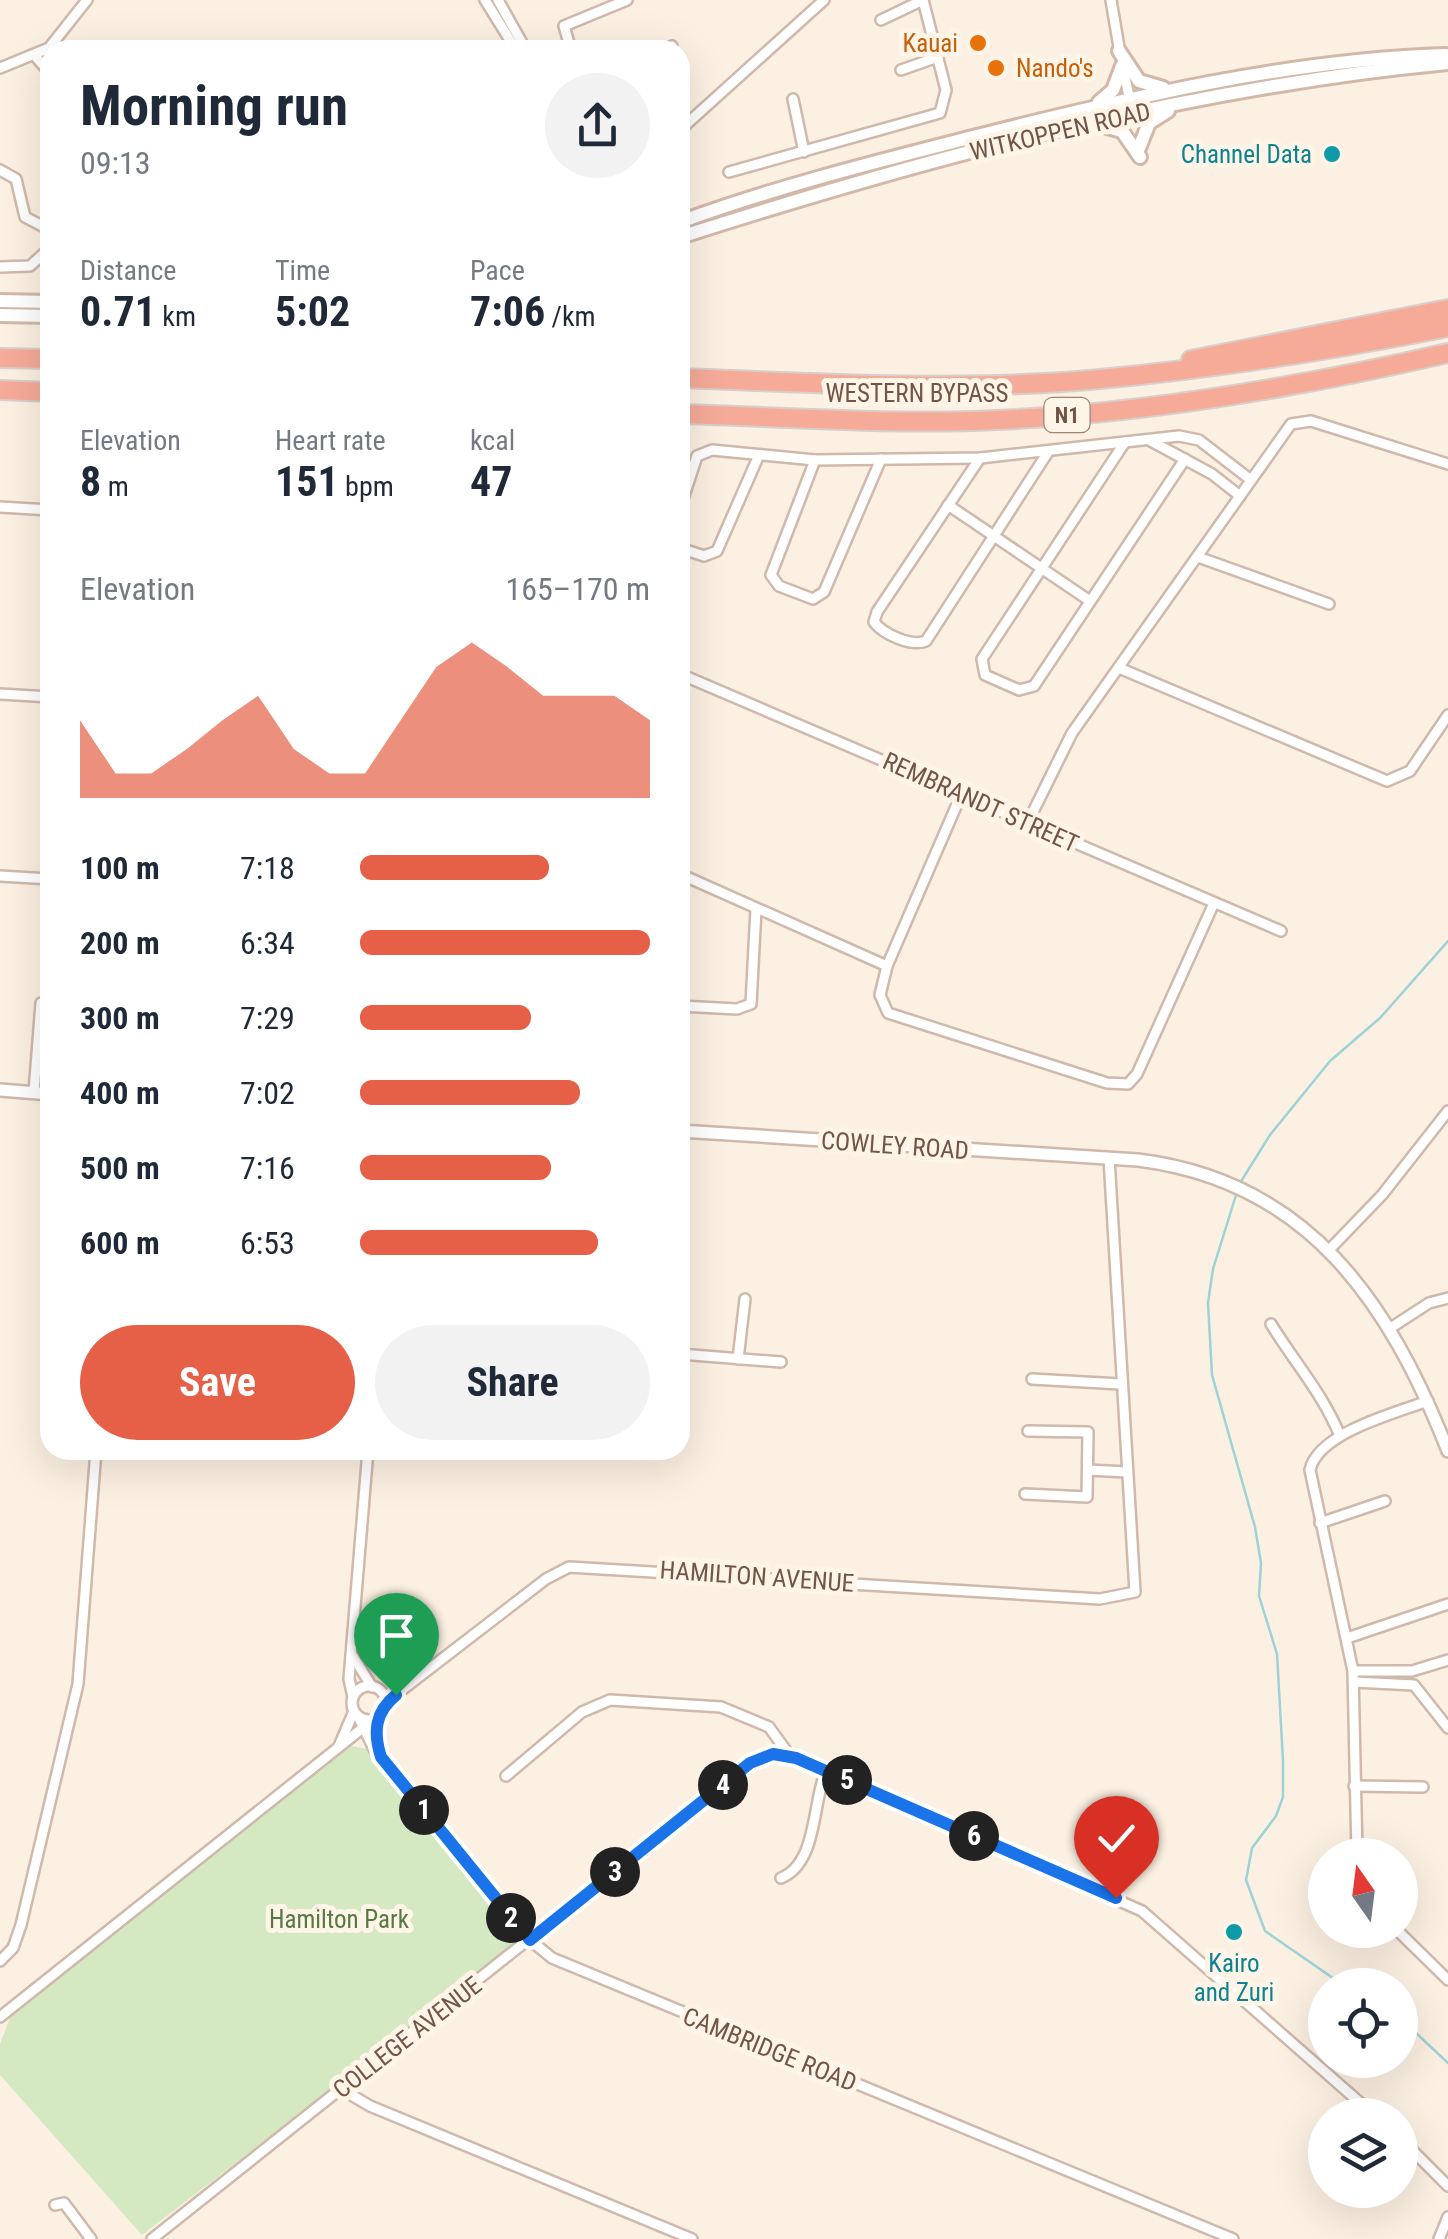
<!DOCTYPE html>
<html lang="en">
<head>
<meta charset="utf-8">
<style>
  body { margin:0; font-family:"Roboto Condensed",sans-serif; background:#f2f2f3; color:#1f2937; height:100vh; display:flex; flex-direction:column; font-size:38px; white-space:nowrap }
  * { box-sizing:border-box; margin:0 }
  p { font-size:32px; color:#747a83 }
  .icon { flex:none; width:55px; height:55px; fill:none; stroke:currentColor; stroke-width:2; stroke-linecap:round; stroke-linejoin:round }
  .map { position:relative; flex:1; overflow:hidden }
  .details { position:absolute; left:40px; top:40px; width:650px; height:1420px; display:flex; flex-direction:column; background:#fff; border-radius:30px; box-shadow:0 10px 40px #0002 }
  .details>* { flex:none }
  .needle { width:65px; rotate:346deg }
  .buttons { position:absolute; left:1308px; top:1838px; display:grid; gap:20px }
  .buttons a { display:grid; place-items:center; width:110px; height:110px; border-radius:50%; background:#fff; box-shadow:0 10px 40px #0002; font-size:50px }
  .pin { position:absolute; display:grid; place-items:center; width:85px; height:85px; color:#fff; margin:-102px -42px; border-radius:50% 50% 50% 0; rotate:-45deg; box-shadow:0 0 10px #0007 }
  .pin .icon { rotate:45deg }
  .km { position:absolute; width:50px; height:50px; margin:-25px; border-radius:50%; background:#222; color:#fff; font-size:28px; line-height:50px; text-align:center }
  .round { display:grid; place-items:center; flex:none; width:105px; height:105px; border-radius:52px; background:#f2f2f3 }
  .overview { display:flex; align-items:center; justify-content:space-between; height:170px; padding:0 40px }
  h1 { font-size:55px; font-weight:700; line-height:75px }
  .metrics { display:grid; grid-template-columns:repeat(3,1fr); gap:15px; height:170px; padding:10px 40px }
  .metrics div { display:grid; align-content:center }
  .metrics b { font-size:42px; font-weight:700 }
  .metrics small { font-size:28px; font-weight:400 }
  .metrics p { font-size:28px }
  .chart { height:280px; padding:20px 40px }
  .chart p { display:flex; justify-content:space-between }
  .chart svg { width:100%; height:180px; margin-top:10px; fill:#e66047; opacity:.7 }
  .cta { display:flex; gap:20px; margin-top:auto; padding:20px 40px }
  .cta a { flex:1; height:115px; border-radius:60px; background:#e66047; color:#fff; font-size:40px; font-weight:700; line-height:115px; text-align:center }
  .cta a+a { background:#f2f2f3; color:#1f2937 }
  ul { padding:0 40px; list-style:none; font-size:32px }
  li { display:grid; grid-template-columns:160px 120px 1fr; align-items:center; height:75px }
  li i { height:25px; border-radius:12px; background:#e66047 }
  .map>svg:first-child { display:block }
</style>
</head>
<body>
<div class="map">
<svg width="1448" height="2239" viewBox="0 0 1448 2239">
  <rect width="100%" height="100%" fill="#fcf0e2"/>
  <path fill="#d4e9c1" d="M352 1746 367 1749 528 1939 142 2235 0 2075V2044L11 2015 342 1749Z"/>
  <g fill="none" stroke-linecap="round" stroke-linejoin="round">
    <g stroke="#9dd2d7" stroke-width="2.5">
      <path d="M1240 1183 1270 1135 1330 1061 1380 1018 1448 941"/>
      <path d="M1236 1195 1213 1269 1208 1303 1212 1375 1255 1527 1261 1563 1259 1596 1277 1654 1283 1761V1797L1276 1816 1252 1848 1246 1880 1265 1931 1343 1985"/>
      <path d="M1400 2018 1448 2063"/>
    </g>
    <defs>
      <g id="minor">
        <path d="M485 0 516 50"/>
        <path d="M498 0 526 50"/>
        <path d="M1111 0 1120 53"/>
        <path d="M881 20 923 0"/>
        <path d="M571 50 564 26 627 0"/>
        <path d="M667 50 672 46"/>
        <path d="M35 56 50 73"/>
        <path d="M0 68 49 48 87 0"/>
        <path d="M1123 68 1130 101"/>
        <path d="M901 70 938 57"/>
        <path d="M793 99 804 152"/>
        <path d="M680 130 824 0"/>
        <path d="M0 170 16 179 25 217 50 230"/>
        <path d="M729 172 940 113 946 90 923 0"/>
        <path d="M0 267 30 266 50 248"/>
        <path d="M1149 440 1212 474 1240 496"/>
        <path d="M1125 442 982 659 985 675 1019 690 1034 686 1185 459"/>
        <path d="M980 458 877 612 874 622C883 634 911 647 926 641L1048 452"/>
        <path d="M815 460 771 575 779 586 813 599 824 592 881 459"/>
        <path d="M948 505 1090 601"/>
        <path d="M0 507 50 510"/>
        <path d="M680 508 697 456 712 450 815 460 980 458 1179 436 1199 440 1251 480"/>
        <path d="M680 548 704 556 717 551 759 455"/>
        <path d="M1198 557 1329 604"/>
        <path d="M1119 668 1387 781 1410 771 1448 715"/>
        <path d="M680 674 1281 931"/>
        <path d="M0 694 50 697"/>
        <path d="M961 795 887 966 880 995 888 1013 1107 1083 1128 1084 1137 1074 1214 903"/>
        <path d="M1028 822 1072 733 1291 424 1311 421 1448 464"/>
        <path d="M680 874 887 966"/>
        <path d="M0 876 50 879"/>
        <path d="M680 1006 737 1009 751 1004 756 909"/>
        <path d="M34 1092 41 1003"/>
        <path d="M1329 1250 1382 1195 1448 1111"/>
        <path d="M1271 1324C1295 1363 1323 1394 1340 1436"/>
        <path d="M1389 1329 1429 1303 1448 1298"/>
        <path d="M680 1354 781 1362"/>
        <path d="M738 1359 745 1299"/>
        <path d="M1032 1379 1120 1384"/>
        <path d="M1088 1470 1127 1472"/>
        <path d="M1025 1494 1087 1497 1088 1432 1028 1431"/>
        <path d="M1320 1523 1385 1501"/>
        <path d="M1347 1638 1448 1604"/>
        <path d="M353 1656 372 1687"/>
        <path d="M1353 1671H1412L1448 1660"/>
        <path d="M1354 1682 1414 1685 1448 1728"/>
        <circle cx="369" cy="1703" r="17"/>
        <path d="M353 1697 349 1679 368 1450"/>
        <path d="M385 1703 546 1579 569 1567 1100 1599 1135 1592 1109 1158"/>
        <path d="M358 1716 374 1749 530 1940 552 1958 1233 2239"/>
        <path d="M339 1746 354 1711"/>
        <path d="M506 1776 582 1712 610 1700 721 1707 769 1727 790 1756"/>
        <path d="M1354 1786 1423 1787"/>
        <path d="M1357 1855 1353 1671 1310 1470C1318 1433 1395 1413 1428 1401"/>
        <path d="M781 1878C818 1863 812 1802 826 1771"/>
        <path d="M1397 1930 1448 1980"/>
        <path d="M0 1961 13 1948 21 1925 78 1684 96 1450"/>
        <path d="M0 2017 374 1719"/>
        <path d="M341 2089 370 2106 692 2239"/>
        <path d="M1400 2138 1448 2186"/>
        <path d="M55 2205 64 2203 91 2239"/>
        <path d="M152 2239 750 1763 773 1754 797 1758 1142 1911 1374 2115"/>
        <path d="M1439 2239 1448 2217"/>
      </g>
      <g id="tertiary">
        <path d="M0 1090 50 1094"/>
        <path d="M680 1131 1138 1160C1308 1181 1389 1302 1448 1451"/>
      </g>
      <g id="secondary">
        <path d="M1119 51 1139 81 1163 88"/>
        <path d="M1099 102 1113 90 1122 66"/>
        <path d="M1100 125 1122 131 1140 157"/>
        <path d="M1139 148 1149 123 1168 111"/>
        <path d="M680 222C775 187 875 162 973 137 1128 98 1285 60 1446 55"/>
        <path d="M680 237C930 157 1186 88 1448 63"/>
        <path d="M0 301 50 302"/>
        <path d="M0 315 50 316"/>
      </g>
      <g id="motorway">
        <path d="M0 358 50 359"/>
        <path d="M1191 360 1448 309"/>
        <path d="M680 378C820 383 961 392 1100 379 1218 368 1332 350 1448 327"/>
        <path d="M0 390 50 392"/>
        <path d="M680 414C786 417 893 425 998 420 1150 413 1300 387 1448 353"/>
      </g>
    </defs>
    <use href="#minor" stroke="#cfb9ac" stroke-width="14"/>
    <use href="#tertiary" stroke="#cfb9ac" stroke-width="16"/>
    <use href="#secondary" stroke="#d2b8a9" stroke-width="18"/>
    <use href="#motorway" stroke="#d8cfcc" stroke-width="22"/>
    <use href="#minor" stroke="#fff" stroke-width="9"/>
    <use href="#tertiary" stroke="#fff" stroke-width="11"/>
    <use href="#secondary" stroke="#fff" stroke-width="12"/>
    <use href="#motorway" stroke="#f6ab98" stroke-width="18"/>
  </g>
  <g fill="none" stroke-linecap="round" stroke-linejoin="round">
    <defs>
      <path id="route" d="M396 1695C375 1712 373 1732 381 1757L530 1940 750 1763 773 1754 796 1758 1116 1898"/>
    </defs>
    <use href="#route" stroke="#fff" stroke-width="20"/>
    <use href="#route" stroke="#1a73e8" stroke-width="12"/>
  </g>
  <g fill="#e8710a" stroke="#fff4e8" stroke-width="4">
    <circle cx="978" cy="43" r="10"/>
    <circle cx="996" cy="68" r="10"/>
  </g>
  <g fill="#0f9aa8" stroke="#fff4e8" stroke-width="4">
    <circle cx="1332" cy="154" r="10"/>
    <circle cx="1234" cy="1932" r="10"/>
  </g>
  <g text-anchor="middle" stroke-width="10" stroke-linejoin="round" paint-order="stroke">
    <rect fill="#fff4e8" stroke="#9d8578" stroke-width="2.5" x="1044.5" y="398" width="45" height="34" rx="8"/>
    <g font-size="22" font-weight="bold" fill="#735548">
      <text x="1067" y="423">N1</text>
    </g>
    <g font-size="25" fill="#c56008" stroke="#fff4e8" text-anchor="end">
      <text x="958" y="52">Kauai</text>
      <text x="1016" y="77" text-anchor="start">Nando's</text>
    </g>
    <g font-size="25" fill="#735548" stroke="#fff4e8">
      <text transform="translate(1060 131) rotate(-13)" y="9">WITKOPPEN ROAD</text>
      <text x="917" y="402">WESTERN BYPASS</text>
      <text transform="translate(981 802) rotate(24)" y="9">REMBRANDT STREET</text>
      <text transform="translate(895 1145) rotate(4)" y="9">COWLEY ROAD</text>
      <text transform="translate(757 1576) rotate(4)" y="9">HAMILTON AVENUE</text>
      <text transform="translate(407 2037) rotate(-38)" y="9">COLLEGE AVENUE</text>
      <text transform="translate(770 2049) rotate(22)" y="9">CAMBRIDGE ROAD</text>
    </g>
    <g font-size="25" fill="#0d838f" stroke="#fff4e8" text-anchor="end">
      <text x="1312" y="163">Channel Data</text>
      <text x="1234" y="1972" text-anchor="middle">Kairo<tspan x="1234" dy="29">and Zuri</tspan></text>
    </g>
    <g font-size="25" fill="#547941" stroke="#fff4e8">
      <text x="339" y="1928">Hamilton Park</text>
    </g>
  </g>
</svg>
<div class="buttons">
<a><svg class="needle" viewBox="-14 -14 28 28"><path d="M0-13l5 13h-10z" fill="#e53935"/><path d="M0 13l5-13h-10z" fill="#747a83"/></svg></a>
<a><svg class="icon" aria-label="locate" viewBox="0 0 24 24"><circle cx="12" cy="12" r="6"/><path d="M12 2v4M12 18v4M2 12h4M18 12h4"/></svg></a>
<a><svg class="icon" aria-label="layers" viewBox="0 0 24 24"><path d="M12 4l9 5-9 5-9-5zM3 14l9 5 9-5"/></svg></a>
</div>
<div class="pin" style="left:396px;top:1695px;background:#1e9e55"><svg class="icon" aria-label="arrive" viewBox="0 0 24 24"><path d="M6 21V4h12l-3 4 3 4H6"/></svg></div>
<div class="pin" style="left:1116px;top:1898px;background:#d93025"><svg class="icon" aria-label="check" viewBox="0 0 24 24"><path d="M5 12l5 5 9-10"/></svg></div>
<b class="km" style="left:424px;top:1810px">1</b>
<b class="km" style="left:511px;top:1918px">2</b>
<b class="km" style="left:615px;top:1872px">3</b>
<b class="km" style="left:723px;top:1785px">4</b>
<b class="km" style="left:847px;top:1780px">5</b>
<b class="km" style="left:974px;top:1836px">6</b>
<section class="details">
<div class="overview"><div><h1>Morning run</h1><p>09:13</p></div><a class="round"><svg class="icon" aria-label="share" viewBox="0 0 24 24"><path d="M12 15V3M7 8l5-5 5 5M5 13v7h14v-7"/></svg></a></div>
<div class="metrics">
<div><p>Distance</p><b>0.71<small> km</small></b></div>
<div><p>Time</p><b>5:02</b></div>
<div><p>Pace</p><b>7:06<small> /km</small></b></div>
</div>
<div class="metrics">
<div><p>Elevation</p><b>8<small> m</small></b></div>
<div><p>Heart rate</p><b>151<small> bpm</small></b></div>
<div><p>kcal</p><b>47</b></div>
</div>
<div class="chart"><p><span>Elevation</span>165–170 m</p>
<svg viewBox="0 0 160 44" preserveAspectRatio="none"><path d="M0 44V25L10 38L20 38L30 32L40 25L50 19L60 32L70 38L80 38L90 25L100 12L110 6L120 12L130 19L140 19L150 19L160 25V44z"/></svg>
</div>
<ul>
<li><b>100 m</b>7:18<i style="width:65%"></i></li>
<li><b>200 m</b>6:34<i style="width:100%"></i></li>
<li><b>300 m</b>7:29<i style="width:59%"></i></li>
<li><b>400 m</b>7:02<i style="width:76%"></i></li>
<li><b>500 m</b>7:16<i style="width:66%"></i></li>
<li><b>600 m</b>6:53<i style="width:82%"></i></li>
</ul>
<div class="cta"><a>Save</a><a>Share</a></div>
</section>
</div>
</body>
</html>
